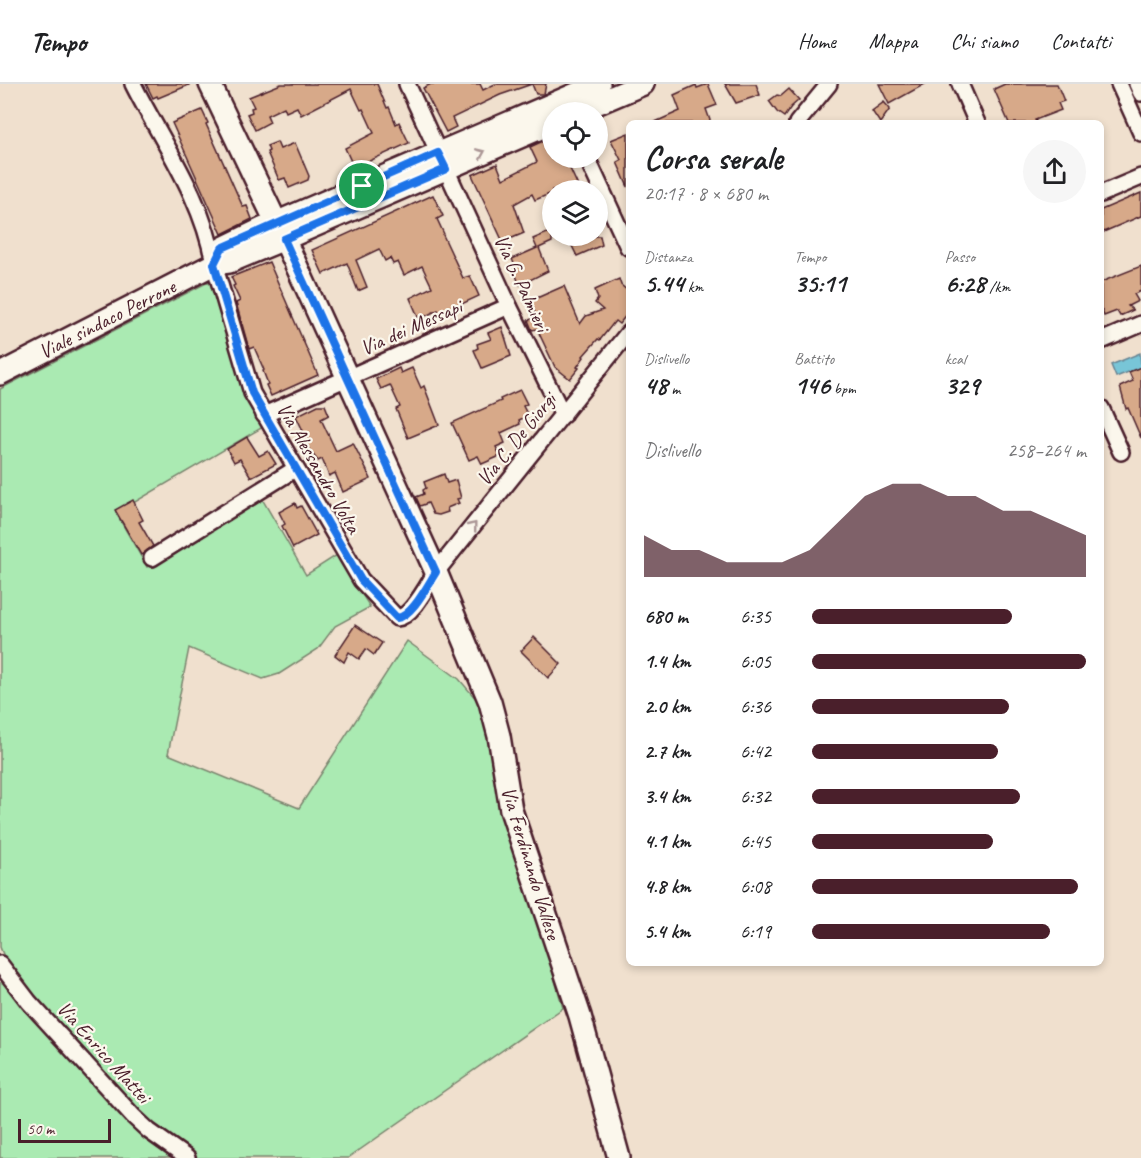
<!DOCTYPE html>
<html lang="it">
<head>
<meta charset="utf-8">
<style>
  body { margin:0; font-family:Caveat,sans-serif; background:#f6f6f6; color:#202124; height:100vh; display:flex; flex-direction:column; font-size:22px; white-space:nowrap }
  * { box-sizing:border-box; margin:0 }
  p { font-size:20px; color:#757577 }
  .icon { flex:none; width:33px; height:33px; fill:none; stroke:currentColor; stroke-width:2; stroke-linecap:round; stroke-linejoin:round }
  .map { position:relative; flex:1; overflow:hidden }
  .drawer { position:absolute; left:626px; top:36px; width:478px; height:846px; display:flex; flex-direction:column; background:#fff; border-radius:9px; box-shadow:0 3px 9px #0003 }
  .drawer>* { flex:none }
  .buttons { position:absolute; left:542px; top:18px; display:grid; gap:12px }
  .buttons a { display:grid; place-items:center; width:66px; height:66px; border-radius:50%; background:#fff; box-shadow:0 3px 9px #0003; font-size:30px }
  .scale { position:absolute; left:18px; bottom:15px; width:93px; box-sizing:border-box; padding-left:6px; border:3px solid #4a1f2b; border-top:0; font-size:16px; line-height:21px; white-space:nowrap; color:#4a1f2b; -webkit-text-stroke:4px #fbf7ec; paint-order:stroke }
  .pin { position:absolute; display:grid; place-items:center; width:51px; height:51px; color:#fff; margin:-26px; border:3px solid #fff; border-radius:50%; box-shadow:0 2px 6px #0007 }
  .round { display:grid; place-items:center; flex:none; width:63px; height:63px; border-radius:32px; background:#f6f6f6 }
  .head { display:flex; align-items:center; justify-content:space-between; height:102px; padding:0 18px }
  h1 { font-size:33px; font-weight:600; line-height:45px }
  .metrics { display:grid; grid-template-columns:repeat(3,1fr); gap:9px; height:102px; padding:6px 18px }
  .metrics div { display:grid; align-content:center }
  .metrics b { font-size:26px; font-weight:600 }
  .metrics small { font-size:16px; font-weight:400 }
  .metrics p { font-size:16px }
  .chart { height:168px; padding:12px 18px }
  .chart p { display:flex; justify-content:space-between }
  .chart svg { width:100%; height:108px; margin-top:6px; fill:#4a1f2b; opacity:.7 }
  ul { padding:0 18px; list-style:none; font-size:20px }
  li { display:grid; grid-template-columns:96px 72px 1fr; align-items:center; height:45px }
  li i { height:15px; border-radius:8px; background:#4a1f2b }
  header { display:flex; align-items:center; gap:36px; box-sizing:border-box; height:84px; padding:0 30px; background:#fff; border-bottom:2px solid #e0e0e0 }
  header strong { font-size:28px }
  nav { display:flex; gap:33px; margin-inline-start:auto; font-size:21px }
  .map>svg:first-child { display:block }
</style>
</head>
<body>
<header>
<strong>Tempo</strong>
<nav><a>Home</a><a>Mappa</a><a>Chi siamo</a><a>Contatti</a></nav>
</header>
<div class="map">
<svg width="1141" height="1074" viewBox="0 0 1141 1074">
  <rect width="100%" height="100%" fill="#f0e0ce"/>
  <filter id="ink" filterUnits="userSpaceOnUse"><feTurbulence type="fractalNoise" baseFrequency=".0167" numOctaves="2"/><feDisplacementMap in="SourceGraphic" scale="12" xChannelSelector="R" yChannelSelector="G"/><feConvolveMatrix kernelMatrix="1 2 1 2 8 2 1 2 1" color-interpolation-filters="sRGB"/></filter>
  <g filter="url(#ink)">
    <g fill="#aaeab2" stroke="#7a846e" stroke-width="1.5">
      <path d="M214 195 239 296 263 343 116 429 147 483 261 413 306 491 337 471 370 523 335 542 318 565 279 590 263 595 189 564 168 670 299 724 407 557 459 595 483 623 502 711 563 924 348 1074H198L139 1030 23 898 5 875 0 863V305Z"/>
      <path d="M3 898 44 946 131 1039 178 1074H0V899Z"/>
    </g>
    <path fill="#78c5d7" stroke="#668392" stroke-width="1.5" d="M1140 269 1141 283 1116 293 1111 281Z"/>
    <g fill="#d7a989" stroke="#4a1f2b" stroke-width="1.5">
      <path d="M146 0H189V1L158 14 157 12 153 14Z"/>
      <path d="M281 0H377L387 24 389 23 396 40 399 38 409 59 354 84 345 64 374 49 363 25 361 26 351 5 301 31 297 23 286 28 284 23 267 31 270 38 255 46 247 30 252 28 251 24 254 23 249 13Z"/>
      <path d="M431 0H480L483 6 495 0H546L544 10H536L532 0 500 11 452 34 456 43 446 48 423 4Z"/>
      <path d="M708 0 717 21 706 25 711 39H653L680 27 674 11 696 1 697 4Z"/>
      <path d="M725 0H756L760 11 736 19Z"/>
      <path d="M879 0H925L889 20Z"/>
      <path d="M1005 0H1057L1064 17 1058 19 1061 26 1035 36 1037 39H1009L994 5Z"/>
      <path d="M789 5 799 16 791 23 784 33 777 28 769 17 777 11 781 12Z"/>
      <path d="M884 18 890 25 880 39 872 27Z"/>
      <path d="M202 26 208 39 206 40 243 123 247 122 252 135 222 150 172 39Z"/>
      <path d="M628 49V103L617 78 621 76 611 56Z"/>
      <path d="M552 53V74H565L578 102 567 106H552V109L535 116 532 110 514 120 524 149 503 158 472 91 497 80 503 95 537 78 530 63Z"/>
      <path d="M277 58 280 65 295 59 309 92 308 96 289 104 285 94 279 96 267 68 269 67 267 62Z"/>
      <path d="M1141 109V132L1101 149V126Z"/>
      <path d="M433 111 443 132 437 135 444 150 443 151 463 194 470 192 479 212 440 230 438 226 419 235 410 214 432 203 422 182 404 191 398 178 393 180 390 174 385 177 379 165 356 176 367 203 358 207 347 179 323 190 312 166Z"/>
      <path d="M552 147V158L539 164 548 187 520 201 513 185 516 184 512 175 537 164 533 155Z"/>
      <path d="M567 152H600L602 161 577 172Z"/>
      <path d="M269 178 318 291 271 312 266 301 268 300 263 287 264 286 254 263 249 265 236 219 240 217 233 202 235 201 231 193Z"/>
      <path d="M1141 182V207L1134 210 1138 217 1128 222 1133 226 1120 232 1117 227 1104 232 1101 224V198Z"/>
      <path d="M619 195 621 201 628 207V229L619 240 615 237 600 256 598 255 583 272 584 273 577 283 579 284 570 295 555 283 537 245 532 246 528 236 537 234 530 217 564 202 580 240 586 232 603 226 595 219 598 215 595 206Z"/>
      <path d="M502 243 511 272 482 284 474 266 478 264 477 260 491 255 488 249Z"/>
      <path d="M1141 283V354L1128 324 1126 325 1120 303 1133 297 1129 288Z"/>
      <path d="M399 284 401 289 412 284 421 304 424 302 439 341 408 354 396 325 400 323 390 301 381 305 376 295Z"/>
      <path d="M520 306 527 320 523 322 528 332 519 336 520 340 501 349 505 359 496 363 500 372 482 380 478 372 469 376 452 339 501 317 500 315Z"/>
      <path d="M318 321H325L329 331 321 335 336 367 353 359 371 395 343 408 335 389 329 392 322 375 318 377 310 367 304 356 307 355 296 332Z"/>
      <path d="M247 353 259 372 268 367 276 380 251 393 240 375 234 378 227 365Z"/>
      <path d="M444 390 447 399 456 396 461 414 457 415 459 419 447 424 448 428 439 431 433 430 428 419 420 422 416 413 424 410 423 406 426 404 424 398Z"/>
      <path d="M133 416 143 436 139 438 153 462 141 471 115 426Z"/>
      <path d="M295 419 297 424 301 422 317 451 293 464 282 442 285 440 279 428Z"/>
      <path d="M355 541 382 559 374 571 366 565 359 575 349 568 344 578 335 571Z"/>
      <path d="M534 553 561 580 548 594 521 567Z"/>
    </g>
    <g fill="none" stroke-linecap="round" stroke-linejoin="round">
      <defs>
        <g id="street">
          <path d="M133 0C162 58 203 114 214 180L252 309 361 496 397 534C412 533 428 500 436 488L628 249"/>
          <path d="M407 0 509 222 563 331"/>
          <path d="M960 0 977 39"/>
          <path d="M1119 0 1141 49"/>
          <path d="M1137 0 1141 9"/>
          <path d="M797 39 829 0"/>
          <path d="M587 74 628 163"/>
          <path d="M1101 110 1141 93"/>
          <path d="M1101 257 1141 240"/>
          <path d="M1101 324 1121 368"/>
          <path d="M264 331 509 222"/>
          <path d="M152 474 295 385"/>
          <path d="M0 880 29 918 134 1033 149 1047 187 1074"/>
        </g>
        <g id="secondary">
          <path d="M210 0 287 161 436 488 490 618 499 652 511 726 580 932 619 1074"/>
          <path d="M577 28 643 0"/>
          <path d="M214 180 223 164 262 145 599 0"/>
          <path d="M0 290 214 180 229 178 284 155 552 39"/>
        </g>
      </defs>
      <use href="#street" stroke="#4a1f2b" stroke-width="20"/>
      <use href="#secondary" stroke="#4a1f2b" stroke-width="26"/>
      <use href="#street" stroke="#fbf7ec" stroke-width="15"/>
      <use href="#secondary" stroke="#fbf7ec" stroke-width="21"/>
    </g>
    <defs><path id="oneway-chevron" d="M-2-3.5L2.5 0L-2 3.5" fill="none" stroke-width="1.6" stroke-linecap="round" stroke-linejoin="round" transform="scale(1.5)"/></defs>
    <g stroke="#ab9695">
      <use href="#oneway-chevron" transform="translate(481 69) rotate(-23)"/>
      <use href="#oneway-chevron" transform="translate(473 442) rotate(-51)"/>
    </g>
  </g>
  <g fill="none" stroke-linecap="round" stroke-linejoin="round" filter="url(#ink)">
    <defs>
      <path id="route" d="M438 69 446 85 284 155 436 488C428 500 412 533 397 534L361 496 252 309 214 180 222 164Z"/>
    </defs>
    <use href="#route" stroke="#fff" stroke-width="12"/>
    <use href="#route" stroke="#1a73e8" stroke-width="8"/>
  </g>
  <g text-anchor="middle" stroke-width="4.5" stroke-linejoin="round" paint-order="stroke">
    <g font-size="21" fill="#4a1f2b" stroke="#fbf7ec">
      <text transform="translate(522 199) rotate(65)" y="7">Via G. Palmieri</text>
      <text transform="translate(107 235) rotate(-27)" y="7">Viale sindaco Perrone</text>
      <text transform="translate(411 243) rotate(-24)" y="7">Via dei Messapi</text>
      <text transform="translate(516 355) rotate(-51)" y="7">Via C. De Giorgi</text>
      <text transform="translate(319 384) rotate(60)" y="7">Via Alessandro Volta</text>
      <text transform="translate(531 779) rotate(73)" y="7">Via Ferdinando Vallese</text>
      <text transform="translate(104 968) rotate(48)" y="7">Via Enrico Mattei</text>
    </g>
  </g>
</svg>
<div class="buttons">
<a><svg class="icon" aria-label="locate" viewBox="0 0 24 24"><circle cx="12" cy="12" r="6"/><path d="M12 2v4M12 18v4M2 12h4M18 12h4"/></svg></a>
<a><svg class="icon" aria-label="layers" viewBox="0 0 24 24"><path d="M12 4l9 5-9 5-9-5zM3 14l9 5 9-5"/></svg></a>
</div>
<div class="scale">50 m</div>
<div class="pin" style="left:362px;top:102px;background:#1e9e55"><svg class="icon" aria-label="arrive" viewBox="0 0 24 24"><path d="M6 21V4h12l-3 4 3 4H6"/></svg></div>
<section class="drawer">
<div class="head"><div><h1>Corsa serale</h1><p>20:17 · 8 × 680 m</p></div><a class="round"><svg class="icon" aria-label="share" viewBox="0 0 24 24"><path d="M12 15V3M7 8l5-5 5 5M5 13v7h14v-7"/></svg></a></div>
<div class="metrics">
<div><p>Distanza</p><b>5.44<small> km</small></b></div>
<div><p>Tempo</p><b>35:11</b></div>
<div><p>Passo</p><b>6:28<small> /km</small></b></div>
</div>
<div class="metrics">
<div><p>Dislivello</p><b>48<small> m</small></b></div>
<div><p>Battito</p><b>146<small> bpm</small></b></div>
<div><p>kcal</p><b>329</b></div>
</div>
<div class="chart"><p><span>Dislivello</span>258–264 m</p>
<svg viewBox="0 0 160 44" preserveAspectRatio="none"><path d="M0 44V27L10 33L20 33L30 38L40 38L50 38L60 33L70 22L80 11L90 6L100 6L110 11L120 11L130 17L140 17L150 22L160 27V44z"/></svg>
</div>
<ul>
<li><b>680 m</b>6:35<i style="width:73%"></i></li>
<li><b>1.4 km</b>6:05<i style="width:100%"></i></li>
<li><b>2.0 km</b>6:36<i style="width:72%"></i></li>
<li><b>2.7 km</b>6:42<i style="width:68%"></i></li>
<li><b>3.4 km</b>6:32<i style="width:76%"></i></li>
<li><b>4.1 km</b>6:45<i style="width:66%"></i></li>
<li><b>4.8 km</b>6:08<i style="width:97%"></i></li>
<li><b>5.4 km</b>6:19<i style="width:87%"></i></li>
</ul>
</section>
</div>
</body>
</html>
